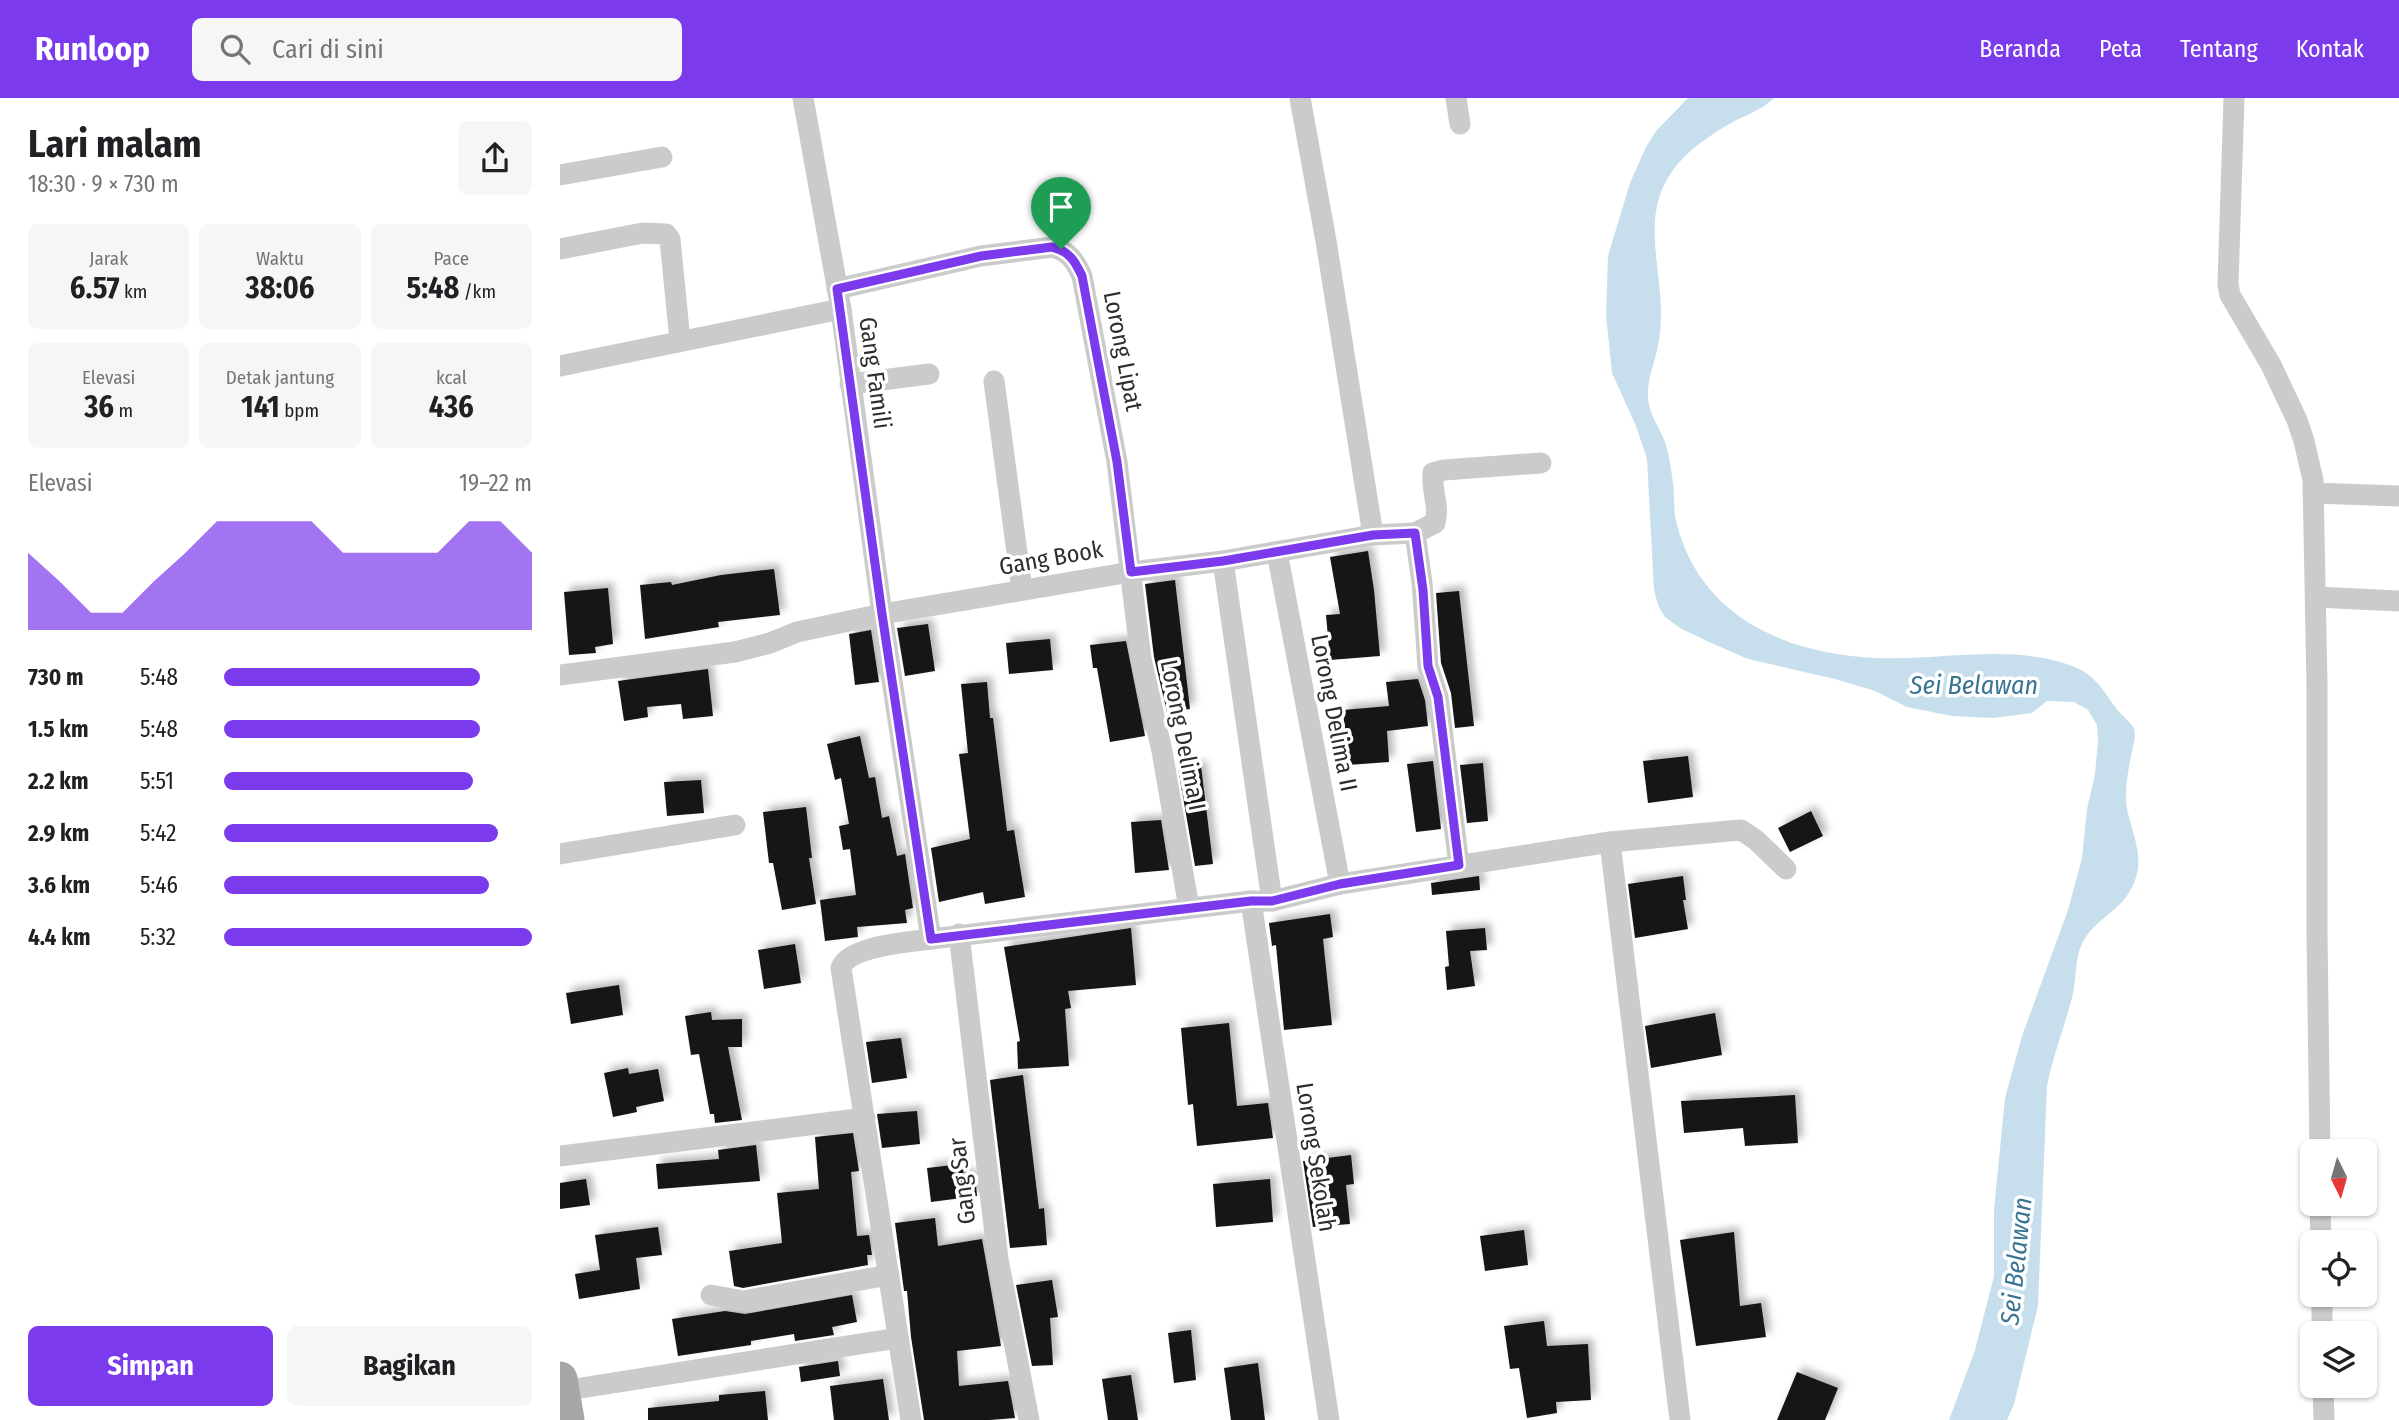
<!DOCTYPE html>
<html lang="id">
<head>
<meta charset="utf-8">
<style>
  body { margin:0; font-family:"Fira Sans Condensed",sans-serif; background:#f6f6f6; color:#202124; height:100vh; display:flex; flex-direction:column; font-size:26px; white-space:nowrap }
  * { box-sizing:border-box; margin:0 }
  p { font-size:23px; color:#757577 }
  .icon { flex:none; width:38px; height:38px; fill:none; stroke:currentColor; stroke-width:2; stroke-linecap:round; stroke-linejoin:round }
  .map { position:relative; flex:1; overflow:hidden }
  .panel { display:flex; flex-direction:column; background:#fff; width:560px }
  .panel>* { flex:none }
  .needle { width:46px; rotate:175deg }
  .buttons { position:absolute; left:1740px; top:1041px; display:grid; gap:14px }
  .buttons a { display:grid; place-items:center; width:77px; height:77px; border-radius:10px; background:#fff; box-shadow:0 2px 5px #0004; font-size:35px }
  .pin { position:absolute; display:grid; place-items:center; width:60px; height:60px; color:#fff; margin:-72px -30px; border-radius:50% 50% 50% 0; rotate:-45deg; box-shadow:0 0 7px #0007 }
  .pin .icon { rotate:45deg }
  .round { display:grid; place-items:center; flex:none; width:74px; height:74px; border-radius:10px; background:#f6f6f6 }
  .summary { display:flex; align-items:center; justify-content:space-between; height:119px; padding:0 28px }
  h1 { font-size:38px; font-weight:700; line-height:52px }
  .metrics { display:grid; grid-template-columns:repeat(3,1fr); gap:10px; height:119px; padding:7px 28px }
  .metrics div { display:grid; align-content:center; border-radius:10px; background:#f6f6f6; text-align:center }
  .metrics b { font-size:30px; font-weight:700 }
  .metrics small { font-size:19px; font-weight:400 }
  .metrics p { font-size:19px }
  .chart { height:196px; padding:14px 28px }
  .chart p { display:flex; justify-content:space-between }
  .chart svg { width:100%; height:126px; margin-top:7px; fill:#7c3aed; opacity:.7 }
  .button { display:flex; gap:14px; margin-top:auto; padding:14px 28px }
  .button a { flex:1; height:80px; border-radius:10px; background:#7c3aed; color:#fff; font-size:28px; font-weight:700; line-height:80px; text-align:center }
  .button a+a { background:#f6f6f6; color:#202124 }
  ul { padding:0 28px; list-style:none; font-size:23px }
  li { display:grid; grid-template-columns:112px 84px 1fr; align-items:center; height:52px }
  li i { height:18px; border-radius:9px; background:#7c3aed }
  header { display:flex; align-items:center; gap:42px; box-sizing:border-box; height:98px; padding:0 35px; background:#7c3aed; color:#fff }
  header strong { font-size:33px }
  nav { display:flex; gap:38px; margin-inline-start:auto; font-size:24px }
  .search { width:490px; height:63px; background:#f6f6f6; display:flex; align-items:center; gap:18px; box-sizing:border-box; padding:0 24px; border-radius:10px; color:#757577; font-size:26px }
  main { display:flex; flex:1; min-height:0 }
  .map>svg:first-child { display:block }
</style>
</head>
<body>
<header>
<strong>Runloop</strong>
<div class="search"><svg class="icon" aria-label="search" viewBox="0 0 24 24"><circle cx="10" cy="10" r="6"/><path d="M15 15l6 6"/></svg>Cari di sini</div>
<nav><a>Beranda</a><a>Peta</a><a>Tentang</a><a>Kontak</a></nav>
</header>
<main>
<section class="panel">
<div class="summary"><div><h1>Lari malam</h1><p>18:30 · 9 × 730 m</p></div><a class="round"><svg class="icon" aria-label="share" viewBox="0 0 24 24"><path d="M12 15V3M7 8l5-5 5 5M5 13v7h14v-7"/></svg></a></div>
<div class="metrics">
<div><p>Jarak</p><b>6.57<small> km</small></b></div>
<div><p>Waktu</p><b>38:06</b></div>
<div><p>Pace</p><b>5:48<small> /km</small></b></div>
</div>
<div class="metrics">
<div><p>Elevasi</p><b>36<small> m</small></b></div>
<div><p>Detak jantung</p><b>141<small> bpm</small></b></div>
<div><p>kcal</p><b>436</b></div>
</div>
<div class="chart"><p><span>Elevasi</span>19–22 m</p>
<svg viewBox="0 0 160 44" preserveAspectRatio="none"><path d="M0 44V17L10 27L20 38L30 38L40 27L50 17L60 6L70 6L80 6L90 6L100 17L110 17L120 17L130 17L140 6L150 6L160 17V44z"/></svg>
</div>
<ul>
<li><b>730 m</b>5:48<i style="width:83%"></i></li>
<li><b>1.5 km</b>5:48<i style="width:83%"></i></li>
<li><b>2.2 km</b>5:51<i style="width:81%"></i></li>
<li><b>2.9 km</b>5:42<i style="width:89%"></i></li>
<li><b>3.6 km</b>5:46<i style="width:86%"></i></li>
<li><b>4.4 km</b>5:32<i style="width:100%"></i></li>
</ul>
<div class="button"><a>Simpan</a><a>Bagikan</a></div>
</section>
<div class="map">
<svg width="1839" height="1322" viewBox="0 0 1839 1322">
  <defs>
    <filter id="shadow"><feDropShadow dx="5.5" dy="-5.5" stdDeviation="3.5" flood-color="#0004"/></filter>
  </defs>
  <rect width="100%" height="100%" fill="#fff"/>
  <path fill="#c7dfed" d="M1128 0H1214C1200 14 1181 18 1164 29 1154 35 1143 43 1134 50 1063 109 1113 175 1098 248 1095 264 1088 279 1088 295 1087 312 1096 324 1103 339 1109 353 1111 370 1113 385 1115 399 1113 413 1117 427 1142 521 1228 556 1317 560 1384 563 1453 544 1517 570 1539 580 1546 598 1560 615 1565 620 1570 624 1574 630L1575 639C1571 660 1565 681 1566 703 1568 727 1583 750 1577 776 1567 813 1539 816 1524 842 1514 859 1517 882 1512 900 1504 930 1493 958 1487 988L1478 1208 1454 1306 1447 1322H1389L1415 1252 1434 1178V1111L1445 1000 1462 938 1508 812 1522 760 1527 711 1535 676 1538 642 1537 627 1528 612 1514 604 1487 603 1472 615 1434 620 1392 618 1347 609 1315 593 1275 581 1188 561 1149 544 1120 530 1105 519 1098 507 1094 492 1087 361 1076 328 1052 275 1046 217 1048 158 1070 85 1086 49 1096 33Z"/>
  <g fill="#151515" filter="url(#shadow)">
    <path d="M808 453 814 492 820 558 770 562 766 517 780 516 770 459Z"/>
    <path d="M214 471 220 517 158 524 159 529 85 541 80 487 111 484 112 487 161 477Z"/>
    <path d="M615 482 630 611 607 614 594 559 585 486Z"/>
    <path d="M48 490 53 546 35 549 36 555 9 557 4 494Z"/>
    <path d="M899 493 914 628 895 630 891 595 881 565 876 495Z"/>
    <path d="M368 526 375 573 345 578 337 530Z"/>
    <path d="M311 532 319 584 295 587 289 536Z"/>
    <path d="M490 541 493 572 449 576 446 545Z"/>
    <path d="M566 543 585 638 550 644 537 570H533L530 547Z"/>
    <path d="M148 571 153 618 123 621 121 606 87 609 88 619 64 623 58 583Z"/>
    <path d="M858 581 865 602 868 628 827 633 829 664 788 667 783 612 829 608 826 584Z"/>
    <path d="M427 584 430 620H433L447 733 454 732 465 799 425 806 423 794 379 804 371 750 410 741 399 656 408 655 401 586Z"/>
    <path d="M300 638 309 680 315 679 322 720 329 718 337 758 345 756 353 810 345 812 347 825 297 829 298 839 265 843 260 802 296 797 290 751 283 752 279 728 289 726 281 680 275 682 267 646Z"/>
    <path d="M1128 658 1133 699 1088 705 1083 663Z"/>
    <path d="M873 663 881 731 856 734 847 666Z"/>
    <path d="M923 665 928 723 907 725 900 667Z"/>
    <path d="M641 668 653 766 635 768 618 670Z"/>
    <path d="M141 682 144 715 107 718 104 684Z"/>
    <path d="M246 709 252 760H249L256 806 222 812 213 765H209L203 714Z"/>
    <path d="M1251 713 1263 738 1230 754 1218 730Z"/>
    <path d="M601 722 609 772 575 775 571 724Z"/>
    <path d="M919 778 920 792 872 797 871 785Z"/>
    <path d="M1123 778 1126 802H1123L1128 831 1075 840 1068 786Z"/>
    <path d="M770 816 773 839 763 841 772 927 724 932 716 847 712 848 709 825Z"/>
    <path d="M571 830 576 887 508 893 511 910 505 911 509 968 458 971 457 944 460 943 444 849Z"/>
    <path d="M925 830 927 852 910 853 915 888 887 892 885 869 889 868 886 833Z"/>
    <path d="M235 846 241 885 204 891 198 852Z"/>
    <path d="M59 887 63 917 11 926 6 895Z"/>
    <path d="M151 914 152 922 182 921V949H168L182 1022 155 1025 154 1016H150L139 956 131 957 125 918Z"/>
    <path d="M1155 915 1162 957 1091 970 1085 928Z"/>
    <path d="M669 925 677 1008 708 1005 713 1040 637 1048 633 1006 628 1007 621 930Z"/>
    <path d="M341 940 347 980 312 985 306 944Z"/>
    <path d="M68 970 69 976 98 971 104 1003 76 1009 77 1014 53 1019 44 975Z"/>
    <path d="M463 977 479 1111 484 1110 487 1147 450 1150 430 982Z"/>
    <path d="M1235 997 1238 1045 1185 1048 1183 1030 1124 1035 1121 1003Z"/>
    <path d="M357 1013 360 1046 322 1050 317 1016Z"/>
    <path d="M293 1035 299 1073 291 1074 297 1138 309 1137 312 1157H307L308 1167 183 1190 174 1188 169 1153 222 1145 217 1095 259 1091 255 1039Z"/>
    <path d="M196 1047 200 1083 98 1091 96 1066 159 1061 158 1052Z"/>
    <path d="M791 1057 794 1086 786 1087 790 1126 753 1129 743 1063Z"/>
    <path d="M402 1066 404 1078 415 1077 417 1098 371 1104 367 1070Z"/>
    <path d="M26 1081 30 1107 0 1111V1085Z"/>
    <path d="M710 1081 713 1124 656 1129 653 1086Z"/>
    <path d="M375 1120 378 1148 422 1141 441 1248 397 1253 399 1288 448 1283 455 1320 430 1322H364L351 1239 347 1193H344L335 1125Z"/>
    <path d="M98 1129 102 1157 76 1160 80 1191 19 1201 15 1176 40 1172 35 1137Z"/>
    <path d="M964 1132 968 1167 925 1173 920 1138Z"/>
    <path d="M1174 1134 1180 1208 1201 1205 1206 1239 1136 1248 1120 1142Z"/>
    <path d="M492 1182 498 1219 490 1220 493 1267 472 1268 456 1187Z"/>
    <path d="M292 1197 297 1224 272 1229 274 1237 235 1243 234 1236 191 1243V1247L118 1258 112 1221 165 1213 185 1216Z"/>
    <path d="M984 1223 987 1248 1028 1246 1031 1302 996 1304 997 1315 967 1320 959 1270 950 1271 944 1228Z"/>
    <path d="M631 1232 636 1282 614 1285 608 1235Z"/>
    <path d="M278 1263 280 1278 241 1284 239 1269Z"/>
    <path d="M698 1265 705 1322H671L664 1270Z"/>
    <path d="M1237 1274 1278 1290 1265 1322H1217Z"/>
    <path d="M571 1277 578 1322H548L542 1281Z"/>
    <path d="M323 1281 329 1322H274L270 1288Z"/>
    <path d="M205 1293 208 1322H88V1310L159 1303V1297Z"/>
  </g>
  <g fill="none" stroke-linecap="round" stroke-linejoin="round">
    <g stroke="#cbcbcb" stroke-width="21">
      <path d="M243 0 281 211 322 516 371 841 691 803H712L663 463"/>
      <path d="M740 0 766 143 813 437"/>
      <path d="M896 0 900 26"/>
      <path d="M1674 0 1668 186 1670 197 1711 267 1737 322 1744 343 1753 382 1757 588V836L1760 1054"/>
      <path d="M0 77 102 59"/>
      <path d="M0 151 83 135 106 136 110 141 120 243"/>
      <path d="M277 191 421 158 492 149C509 153 515 163 522 178L557 364 581 561 602 653 629 810"/>
      <path d="M0 268 281 211"/>
      <path d="M434 283 462 492"/>
      <path d="M290 286 369 276"/>
      <path d="M1753 395 1839 398"/>
      <path d="M855 435 862 485 868 568 878 599 899 767"/>
      <path d="M717 454 780 786"/>
      <path d="M1756 499 1839 503"/>
      <path d="M0 577 175 554 210 545 237 534 322 516 571 474 663 463 813 437 855 435 875 425C880 405 871 396 873 375L884 372 981 365"/>
      <path d="M1050 744 1120 1322"/>
      <path d="M0 756 175 727"/>
      <path d="M691 803 769 1322"/>
      <path d="M712 803 780 786 1050 744 1169 733 1181 732 1196 742 1226 771"/>
      <path d="M399 836 438 1161 469 1322"/>
      <path d="M0 1058 305 1020"/>
      <path d="M1760 1106 1761 1144"/>
      <path d="M151 1197 183 1203 329 1177"/>
      <path d="M1762 1197V1236"/>
      <path d="M1763 1288 1764 1322"/>
      <path d="M2 1293 338 1240"/>
      <path d="M351 1322 281 870C288 848 349 844 371 841"/>
    </g>
    <path stroke="#a6a6a6" stroke-width="35" d="M0 1281 7 1322"/>
  </g>
  <g fill="none" stroke-linecap="round" stroke-linejoin="round">
    <defs>
      <path id="route" d="M492 149C509 153 515 163 522 178L557 364 571 474 663 463 813 437 855 435 863 492 868 568 878 599 899 767 780 786 712 803H691L371 841 322 516 277 191 421 158Z"/>
    </defs>
    <use href="#route" stroke="#fff" stroke-width="14"/>
    <use href="#route" stroke="#7c3aed" stroke-width="9"/>
  </g>
  <g text-anchor="middle" stroke-width="7" stroke-linejoin="round" paint-order="stroke">
    <g font-size="24" fill="#2e2e2e" stroke="#fff">
      <text transform="translate(563 253) rotate(79)" y="8">Lorong Lipat</text>
      <text transform="translate(315 275) rotate(82)" y="8">Gang Famili</text>
      <text transform="translate(491 460) rotate(-10)" y="8">Gang Book</text>
      <text transform="translate(774 615) rotate(79)" y="8">Lorong Delima II</text>
      <text transform="translate(623 637) rotate(79)" y="8">Lorong Delima I</text>
      <text transform="translate(756 1059) rotate(81)" y="8">Lorong Sekolah</text>
      <text transform="translate(402 1083) rotate(-97)" y="8">Gang Sar</text>
    </g>
    <g font-size="26" font-style="italic" fill="#397493" stroke="#fff">
      <text x="1414" y="596">Sei Belawan</text>
      <text transform="translate(1456 1163) rotate(-84)" y="9">Sei Belawan</text>
    </g>
  </g>
</svg>
<div class="buttons">
<a><svg class="needle" viewBox="-14 -14 28 28"><path d="M0-13l5 13h-10z" fill="#e53935"/><path d="M0 13l5-13h-10z" fill="#757577"/></svg></a>
<a><svg class="icon" aria-label="locate" viewBox="0 0 24 24"><circle cx="12" cy="12" r="6"/><path d="M12 2v4M12 18v4M2 12h4M18 12h4"/></svg></a>
<a><svg class="icon" aria-label="layers" viewBox="0 0 24 24"><path d="M12 4l9 5-9 5-9-5zM3 14l9 5 9-5"/></svg></a>
</div>
<div class="pin" style="left:501px;top:151px;background:#1e9e55"><svg class="icon" aria-label="arrive" viewBox="0 0 24 24"><path d="M6 21V4h12l-3 4 3 4H6"/></svg></div>
</div>
</main>
</body>
</html>
